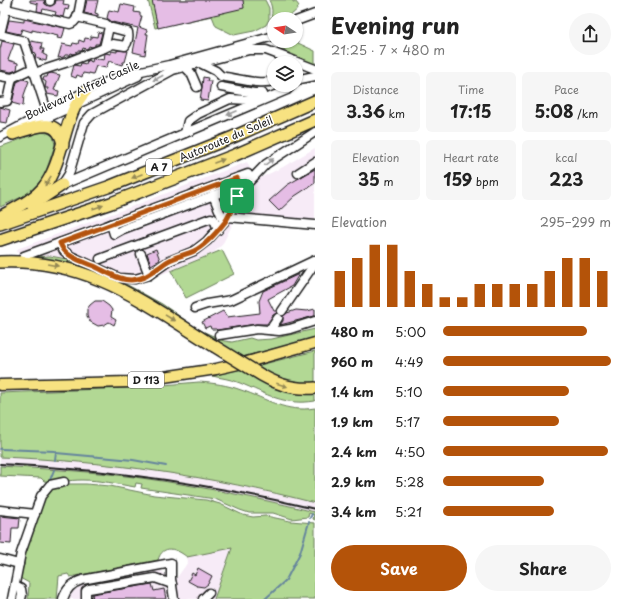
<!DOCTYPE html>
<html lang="en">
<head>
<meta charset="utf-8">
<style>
  body { margin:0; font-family:"Playpen Sans",sans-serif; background:#f6f6f6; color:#222; height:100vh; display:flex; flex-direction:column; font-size:15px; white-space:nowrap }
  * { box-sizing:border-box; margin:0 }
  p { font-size:13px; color:#767676 }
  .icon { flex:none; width:22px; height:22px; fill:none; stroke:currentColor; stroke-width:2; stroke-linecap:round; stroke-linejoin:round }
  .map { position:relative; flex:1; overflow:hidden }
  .sheet { display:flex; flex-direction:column; background:#fff; width:312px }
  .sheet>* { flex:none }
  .needle { width:26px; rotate:282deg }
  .fabs { position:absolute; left:267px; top:12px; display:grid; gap:8px }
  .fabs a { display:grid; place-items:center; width:36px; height:36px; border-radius:50%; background:#fff; box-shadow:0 1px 3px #0004; font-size:20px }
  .pin { position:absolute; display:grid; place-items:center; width:34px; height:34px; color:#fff; margin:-17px; border-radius:8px; box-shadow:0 2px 6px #0006 }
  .round { display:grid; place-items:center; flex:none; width:42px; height:42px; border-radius:21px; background:#f6f6f6 }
  .headline { display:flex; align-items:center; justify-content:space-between; height:68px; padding:0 16px }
  h1 { font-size:22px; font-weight:700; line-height:30px }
  .figures { display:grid; grid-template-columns:repeat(3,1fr); gap:6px; height:68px; padding:4px 16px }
  .figures div { display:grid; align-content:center; border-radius:6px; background:#f6f6f6; text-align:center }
  .figures b { font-size:17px; font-weight:700 }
  .figures small { font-size:11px; font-weight:400 }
  .figures p { font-size:11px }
  .chart { height:112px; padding:8px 16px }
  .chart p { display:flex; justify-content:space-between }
  .chart svg { width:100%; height:72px; margin-top:4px; stroke:#b45309; stroke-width:6 }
  .primary-button { display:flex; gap:8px; margin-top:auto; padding:8px 16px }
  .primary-button a { flex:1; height:46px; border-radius:24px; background:#b45309; color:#fff; font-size:16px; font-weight:700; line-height:46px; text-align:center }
  .primary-button a+a { background:#f6f6f6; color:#222 }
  ul { padding:0 16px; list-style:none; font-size:13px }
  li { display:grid; grid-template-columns:64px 48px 1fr; align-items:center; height:30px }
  li i { height:10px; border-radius:5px; background:#b45309 }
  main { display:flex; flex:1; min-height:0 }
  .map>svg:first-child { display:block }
</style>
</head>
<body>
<main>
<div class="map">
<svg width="315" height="599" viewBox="0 0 315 599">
  <rect width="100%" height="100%" fill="#fff"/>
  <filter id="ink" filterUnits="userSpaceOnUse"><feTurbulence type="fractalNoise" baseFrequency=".025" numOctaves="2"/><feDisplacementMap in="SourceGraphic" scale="8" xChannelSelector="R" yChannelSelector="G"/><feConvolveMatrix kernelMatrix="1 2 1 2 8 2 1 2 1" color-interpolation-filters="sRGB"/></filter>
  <g filter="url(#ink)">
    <g fill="#f7ebf7">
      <path d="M315 148V228L234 221 222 245 212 254 142 282 133 284 124 283 72 260 21 258 18 255 17 249 136 205 247 162 251 170 250 177 252 182 283 167Z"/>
      <path d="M0 457 54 460 128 467 213 480 255 489 315 503V512L286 505 177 484 76 471 0 466Z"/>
      <path d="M232 547 214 599H68L73 591 84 584 101 581 105 584 110 583 112 579H120V578L160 570 166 575V579H176L188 562 187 556Z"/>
    </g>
    <g fill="#b2d894" stroke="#677a58">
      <path d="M148 0H265L269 8V19L266 25 254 31 234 35 216 26 212 16 155 28Z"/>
      <path d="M269 0H295L293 1V3L296 2 299 6C294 16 284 19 274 19V25L268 26C272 17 274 10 269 0Z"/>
      <path d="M296 40 298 43 315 51V65L281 49V45L284 41Z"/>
      <path d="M40 132 48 133 53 136 55 145 44 177 28 194 0 207V147Z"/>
      <path d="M222 250 234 274 186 298 171 271Z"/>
      <path d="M50 256 72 260 124 283 162 304 198 329 224 341 232 342 250 338 256 340 272 339 315 329V338L238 358 131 293 21 258Z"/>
      <path d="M315 351V385L298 386 252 367Z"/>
      <path d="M241 369C265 382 287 397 315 392V401C284 406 267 394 240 383 231 379 221 378 212 376Z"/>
      <path d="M199 382C213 383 228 385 241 390 268 399 285 413 315 408V503C212 476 106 461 0 457V393L128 388Z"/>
      <path d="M0 466C25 468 51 469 76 471 156 477 237 493 315 512V520L313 519 314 515 309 513 308 517 292 519 273 513H249L240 510 215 499 141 488 142 484 136 483 135 487C117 484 100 480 82 480 69 480 57 483 44 481L41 478 0 476Z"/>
      <path d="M62 484H86L110 486 154 495 206 500 220 504 243 515 253 517 266 516 290 521 315 523V599H214L232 548 187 557C177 549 163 543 158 560L70 577 68 574 59 576 57 599H28L29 583 20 578 22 559 48 489Z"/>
    </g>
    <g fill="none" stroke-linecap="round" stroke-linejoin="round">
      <g stroke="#65859d" stroke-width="2">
        <path d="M0 449 55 451 56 452 55 460"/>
        <path d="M56 453 133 460 166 466"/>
        <path d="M50 480 54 470"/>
        <path d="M310 518 312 514"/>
        <path d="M265 599 286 580 300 553 309 522"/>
      </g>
    </g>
    <g fill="#e5bde5" stroke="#1c1c1c">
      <path d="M30 0H44L45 4 50 6 55 4 56 0H64L63 4 69 5 68 10 65 9 63 17 55 15 56 12 43 9 42 12 37 11 38 4 30 2Z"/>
      <path d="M87 0H98L95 13 98 14V16L84 13Z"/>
      <path d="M152 0H243L244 8 158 28Z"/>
      <path d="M121 4 135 7 134 12 140 13V16H142L139 27 147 30 146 34H148L145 55 133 52 138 28 112 22 107 18 109 10 119 12Z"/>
      <path d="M24 19 65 28 62 39 57 38 58 36 32 30V32L22 29 20 34 6 31 9 20 24 22Z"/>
      <path d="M98 32 102 33 99 44H95V46L92 47 89 46 88 48 86 49 83 48 82 51H77L76 53 74 54 71 53 70 55H65L64 57 58 58 62 44 72 46 73 43 78 44 79 40 84 42 85 38 91 39V36L97 37Z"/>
      <path d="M2 41 14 44 8 60 18 63 17 70 11 72 0 70V50Z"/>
      <path d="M31 41 42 43 41 49H44L43 54 47 56 46 61 35 58 36 53 33 52V47L32 46 31 43Z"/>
      <path d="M117 50 128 51 125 62H123L122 65 109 61 106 68 96 66 93 74 89 73V74L83 73 82 77 77 75 76 78 71 76 74 65 80 66 81 63 86 64 87 60 92 62 93 58 104 60 105 53 111 54V51L117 52Z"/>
      <path d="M51 73 60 75 54 90 59 91 58 96 47 94 48 88H45L46 82 43 80 44 77H47L48 74Z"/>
      <path d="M203 77 208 78 207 81H211L208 101 200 100 202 87Z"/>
      <path d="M23 79 29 81 24 95 23 106 12 103 17 82Z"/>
      <path d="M0 107 10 110 7 123 0 122Z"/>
      <path d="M315 169V183L295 196 279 211 269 201 287 185Z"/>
      <path d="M156 249 160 260 151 265 147 253Z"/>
      <path d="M299 274 292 286 268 299 274 311H277V313L273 315 267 324H256L217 330 216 329H211L210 326 205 328 202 322 223 311 227 317 260 313 259 301 263 291Z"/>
      <path d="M95 301H102L109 306 112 310 111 317 116 320 114 325 109 322 104 325 98 326 89 321 87 316V309L90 305Z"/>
      <path d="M315 309V316L280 325 283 321V316L287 313 296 310 307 311Z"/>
      <path d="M0 516 20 518 19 528H12L11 544 0 543Z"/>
      <path d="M198 568 212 576 208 584 204 587 197 586 188 581 192 573 195 575Z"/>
      <path d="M152 584 154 591 164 589 166 599H93L92 594Z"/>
    </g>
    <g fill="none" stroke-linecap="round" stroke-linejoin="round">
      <defs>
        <g id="minor">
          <path d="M8 0 6 9 70 24C79 22 79 8 81 0"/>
          <path d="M50 1V0"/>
          <path d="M0 7 6 9 0 34"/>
          <path d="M77 17 106 24 109 27"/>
          <path d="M296 21 315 14"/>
          <path d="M109 27 128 32C129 37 128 42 125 46L113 44 104 48Z"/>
          <path d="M0 35 24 41 47 111"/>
          <path d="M200 63 216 71 221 76 225 77C240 79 259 85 274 81"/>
          <path d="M185 67 191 73 197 87"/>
          <path d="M34 73 68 62 104 48"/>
          <path d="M0 76 12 78 7 101 0 102"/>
          <path d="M12 78 33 68"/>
          <path d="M296 82 300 79 315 76"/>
          <path d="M221 87 254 93H262"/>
          <path d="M36 123 138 76"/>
          <path d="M185 133 188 121 198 114 230 99 249 100 263 94"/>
          <path d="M0 137 86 91 123 75 169 65 274 36"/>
          <path d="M298 173 315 162"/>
          <path d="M62 185 69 174 84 123 92 114 173 70 249 50H266L274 53 315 69"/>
          <path d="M62 185 287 90 292 85"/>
          <path d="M213 195 224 222"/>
          <path d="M228 217 315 225"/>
          <path d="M111 224 114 234 123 229 233 188 237 187 242 189 241 186"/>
          <path d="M60 243 64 251 71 256 119 278 135 279 149 275 169 261 194 251 207 241 224 222 235 199 242 189 266 164 315 132"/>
          <path d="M141 254 149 275"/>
          <path d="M24 256 248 174"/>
          <path d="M100 259 211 218 214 219 218 230"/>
          <path d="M195 308 207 304 231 300 315 260"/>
          <path d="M282 311 315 263"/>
          <path d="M271 330 272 327 278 318"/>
          <path d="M219 335 257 329 279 331 290 329 315 321"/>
          <path d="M0 510 35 514"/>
          <path d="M0 559 19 564"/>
          <path d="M15 586 21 589 22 595 21 599"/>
          <path d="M12 599 21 553 41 496 50 485 64 482"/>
          <path d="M63 599C66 589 72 583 82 580L171 563V579L174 599"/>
          <path d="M86 599V591L89 589 155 578 172 584"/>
          <path d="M203 599 209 593"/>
        </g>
        <path id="major" d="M0 385 131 382 216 369 247 362 315 343"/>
        <g id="highway">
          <path d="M13 134C33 128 58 114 63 145"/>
          <path d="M32 205 62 185"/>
          <path d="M0 217C15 208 32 201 43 188 65 161 63 113 86 91"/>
          <path d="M0 224 108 187 233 137 315 101"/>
          <path d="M0 240 111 203 235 155 315 120"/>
          <path d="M0 262C88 258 143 302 214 346"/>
          <path d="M253 370C273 383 291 390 315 388"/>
        </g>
      </defs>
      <use href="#minor" stroke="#1c1c1c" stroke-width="11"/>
      <use href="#major" stroke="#1c1c1c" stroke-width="13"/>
      <use href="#highway" stroke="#1c1c1c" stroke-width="14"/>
      <use href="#minor" stroke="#fff" stroke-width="8"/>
      <use href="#major" stroke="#f7e281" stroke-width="10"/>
      <use href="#highway" stroke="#f7e281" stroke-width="11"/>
      <path stroke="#1c1c1c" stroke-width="2" d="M0 464C106 469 212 484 315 509"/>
      <defs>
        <path id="highway-bridge" d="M214 346 253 370"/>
      </defs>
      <use href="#highway-bridge" stroke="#1c1c1c" stroke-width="14" stroke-linecap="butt"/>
      <use href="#highway-bridge" stroke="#f7e281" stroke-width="11"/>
    </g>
    <defs><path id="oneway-solid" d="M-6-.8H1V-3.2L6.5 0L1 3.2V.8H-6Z"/></defs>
    <g fill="#999">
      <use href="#oneway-solid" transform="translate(158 78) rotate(152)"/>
      <use href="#oneway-solid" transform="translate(232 113) rotate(157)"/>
      <use href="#oneway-solid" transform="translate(269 162) rotate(-37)"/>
    </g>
    <g fill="#948954">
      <use href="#oneway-solid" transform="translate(219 161) rotate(-21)"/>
      <use href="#oneway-solid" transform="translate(137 176) rotate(158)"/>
      <use href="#oneway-solid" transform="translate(48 181) rotate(122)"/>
      <use href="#oneway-solid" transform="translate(98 207) rotate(-19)"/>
      <use href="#oneway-solid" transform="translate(53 265) rotate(10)"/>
      <use href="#oneway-solid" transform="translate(170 318) rotate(32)"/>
      <use href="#oneway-solid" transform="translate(282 385) rotate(17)"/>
    </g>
  </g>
  <g fill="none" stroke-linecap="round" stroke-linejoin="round" filter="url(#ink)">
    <defs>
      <path id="route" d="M237 178 242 189C234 200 232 212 225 222 217 232 206 245 194 251 186 255 176 256 168 261 155 269 148 279 131 280 118 280 105 271 94 266 81 261 65 257 60 243Z"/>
    </defs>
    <use href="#route" stroke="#fff" stroke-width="8"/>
    <use href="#route" stroke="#b45309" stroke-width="5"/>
  </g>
  <g text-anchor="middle" stroke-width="3" stroke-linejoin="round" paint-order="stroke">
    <g fill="#fff" stroke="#606060" stroke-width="1">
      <rect x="146" y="159" width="26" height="16" rx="3"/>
      <rect x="128" y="372" width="36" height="16" rx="3"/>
    </g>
    <g font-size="10" font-weight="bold" fill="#1c1c1c">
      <text x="159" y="171">A 7</text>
      <text x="146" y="384">D 113</text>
    </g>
    <g font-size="11" fill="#1c1c1c" stroke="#fff">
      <text transform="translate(82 90) rotate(-25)" y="4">Boulevard Alfred Casile</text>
      <text transform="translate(226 139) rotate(-23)" y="4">Autoroute du Soleil</text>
    </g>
  </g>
</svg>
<div class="fabs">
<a><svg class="needle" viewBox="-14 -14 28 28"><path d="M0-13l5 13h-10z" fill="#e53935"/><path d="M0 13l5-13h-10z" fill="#767676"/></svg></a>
<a><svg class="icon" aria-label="layers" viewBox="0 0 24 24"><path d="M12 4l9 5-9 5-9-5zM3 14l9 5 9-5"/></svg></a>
</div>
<div class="pin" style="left:237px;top:196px;background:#1e9e55"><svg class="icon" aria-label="arrive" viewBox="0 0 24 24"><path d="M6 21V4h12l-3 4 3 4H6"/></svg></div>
</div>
<section class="sheet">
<div class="headline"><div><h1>Evening run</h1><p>21:25 · 7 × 480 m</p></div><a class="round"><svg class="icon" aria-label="share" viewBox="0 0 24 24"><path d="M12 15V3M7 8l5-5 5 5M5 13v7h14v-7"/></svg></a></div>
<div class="figures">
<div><p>Distance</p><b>3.36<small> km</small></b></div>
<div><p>Time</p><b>17:15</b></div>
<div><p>Pace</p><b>5:08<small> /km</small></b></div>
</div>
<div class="figures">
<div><p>Elevation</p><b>35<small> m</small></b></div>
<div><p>Heart rate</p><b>159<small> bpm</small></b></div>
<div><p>kcal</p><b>223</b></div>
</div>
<div class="chart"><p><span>Elevation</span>295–299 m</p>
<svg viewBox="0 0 160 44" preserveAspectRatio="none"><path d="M5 44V22M15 44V14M25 44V6M35 44V6M45 44V22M55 44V30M65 44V38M75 44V38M85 44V30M95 44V30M105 44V30M115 44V30M125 44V22M135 44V14M145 44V14M155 44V22"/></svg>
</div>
<ul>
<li><b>480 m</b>5:00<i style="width:86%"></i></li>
<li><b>960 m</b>4:49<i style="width:100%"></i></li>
<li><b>1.4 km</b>5:10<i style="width:75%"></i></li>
<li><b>1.9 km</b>5:17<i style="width:69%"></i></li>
<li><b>2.4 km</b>4:50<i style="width:98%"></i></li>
<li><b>2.9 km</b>5:28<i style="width:60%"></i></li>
<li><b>3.4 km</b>5:21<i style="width:66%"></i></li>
</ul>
<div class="primary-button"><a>Save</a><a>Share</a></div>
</section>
</main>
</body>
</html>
